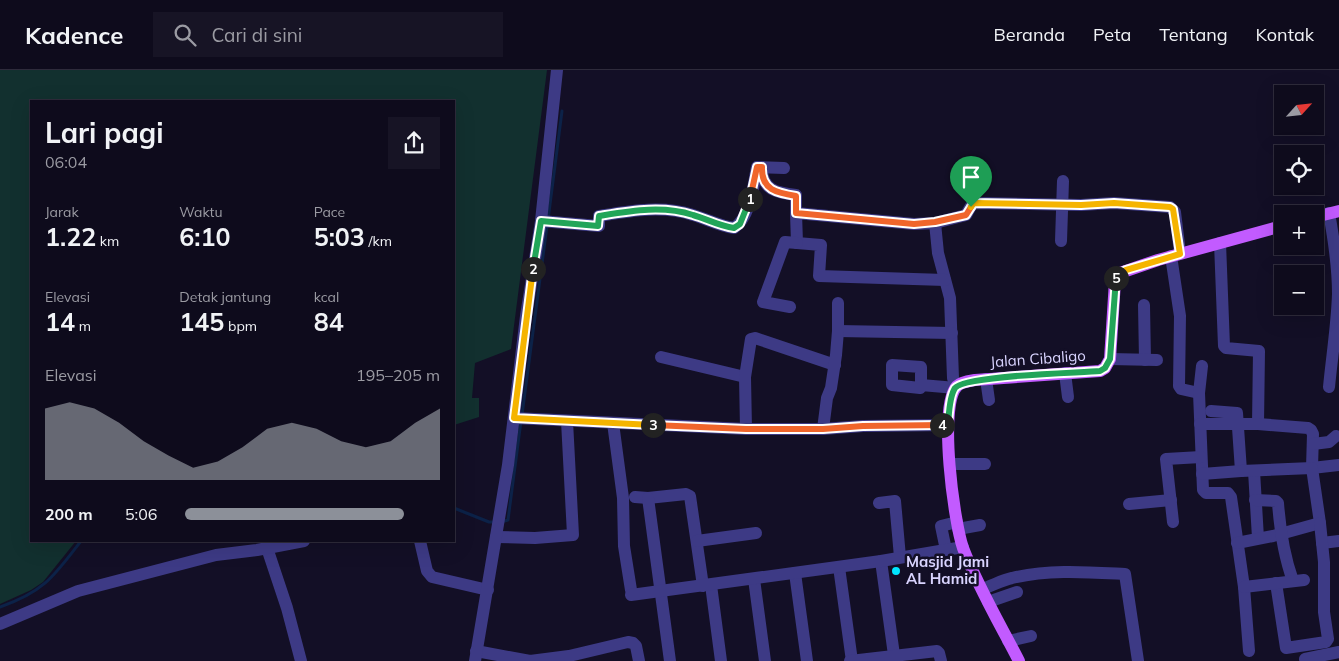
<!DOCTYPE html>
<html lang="id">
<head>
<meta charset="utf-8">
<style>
  body { margin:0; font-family:Mulish,sans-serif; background:#171425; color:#f1f3f6; height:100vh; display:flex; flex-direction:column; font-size:19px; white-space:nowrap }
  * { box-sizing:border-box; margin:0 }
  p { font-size:16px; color:#9b9ba3 }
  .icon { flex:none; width:28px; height:28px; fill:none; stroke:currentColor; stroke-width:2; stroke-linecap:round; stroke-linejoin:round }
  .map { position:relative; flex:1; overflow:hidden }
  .details { position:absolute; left:30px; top:30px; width:425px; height:442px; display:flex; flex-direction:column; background:#0e0b1c; border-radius:0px; box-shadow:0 5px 20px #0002,0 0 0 1px #2e2b3b }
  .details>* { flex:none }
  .needle { width:32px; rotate:63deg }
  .buttons { position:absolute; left:1274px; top:15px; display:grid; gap:10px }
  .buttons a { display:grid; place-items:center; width:50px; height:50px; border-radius:0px; background:#0e0b1c; box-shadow:0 5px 20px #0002,0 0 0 1px #2e2b3b; font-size:25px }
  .pin { position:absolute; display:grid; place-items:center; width:42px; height:42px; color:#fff; margin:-51px -21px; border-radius:50% 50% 50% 0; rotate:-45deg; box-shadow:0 0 5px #0007 }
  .pin .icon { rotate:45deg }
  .km { position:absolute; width:25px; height:25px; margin:-12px; border-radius:50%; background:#222; color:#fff; font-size:14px; line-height:25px; text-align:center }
  .round { display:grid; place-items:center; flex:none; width:52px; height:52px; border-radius:0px; background:#171425 }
  .overview { display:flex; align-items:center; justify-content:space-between; height:85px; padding:0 15px }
  h1 { font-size:28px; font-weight:700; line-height:38px }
  .figures { display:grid; grid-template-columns:repeat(3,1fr); gap:8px; height:85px; padding:5px 15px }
  .figures div { display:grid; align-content:center }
  .figures b { font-size:25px; font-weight:700 }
  .figures small { font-size:14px; font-weight:400 }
  .figures p { font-size:14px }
  .chart { height:140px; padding:10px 15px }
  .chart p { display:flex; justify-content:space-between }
  .chart svg { width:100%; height:90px; margin-top:5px; fill:#8c9099; opacity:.7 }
  ul { padding:0 15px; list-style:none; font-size:16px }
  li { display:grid; grid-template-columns:80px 60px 1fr; align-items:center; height:38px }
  li i { height:12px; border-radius:6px; background:#8c9099 }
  header { display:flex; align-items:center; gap:30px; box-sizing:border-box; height:70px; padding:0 25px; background:#0e0b1c; border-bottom:1px solid #2e2b3b }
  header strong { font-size:24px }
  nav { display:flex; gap:28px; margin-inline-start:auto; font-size:18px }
  .search { width:350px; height:45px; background:#171425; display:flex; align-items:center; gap:12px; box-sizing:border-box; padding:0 18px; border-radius:0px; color:#9b9ba3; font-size:19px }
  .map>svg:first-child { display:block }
</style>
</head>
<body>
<header>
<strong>Kadence</strong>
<div class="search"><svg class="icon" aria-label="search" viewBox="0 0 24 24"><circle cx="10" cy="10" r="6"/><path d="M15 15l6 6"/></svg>Cari di sini</div>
<nav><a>Beranda</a><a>Peta</a><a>Tentang</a><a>Kontak</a></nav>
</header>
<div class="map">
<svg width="1339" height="591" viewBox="0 0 1339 591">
  <rect width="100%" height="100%" fill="#130f26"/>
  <path fill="#12302f" d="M0 0H547L511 279 475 293 472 328H479V347L454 355V31H31V471H76L43 512 31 520 0 534Z"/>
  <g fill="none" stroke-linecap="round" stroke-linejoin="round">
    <g stroke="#0c2248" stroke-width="3">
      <path d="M548 150 562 41"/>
      <path d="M522 345 547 156"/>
      <path d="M454 438 489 452H495"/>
      <path d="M501 452 508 450 521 351"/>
      <path d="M0 537C44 522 54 506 81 471"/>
    </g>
    <g stroke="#3d3a85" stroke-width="12">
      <path d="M762 97C761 120 777 123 796 125V143"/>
      <path d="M1329 143C1334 170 1338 197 1338 224 1337 255 1332 286 1329 317"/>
      <path d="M541 151 599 156V146C630 141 662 135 693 145 707 149 719 156 734 158 751 146 753 116 757 97L784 98"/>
      <path d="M935 153 938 183 950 228 953 308 956 317"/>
      <path d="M1061 171 1063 111"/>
      <path d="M1220 173 1224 276 1226 278 1259 281 1258 354"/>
      <path d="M1171 186 1180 246 1179 316 1181 319 1199 323"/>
      <path d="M945 210 819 206 821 175 797 173 796 143 914 154 935 153 966 145 971 136 975 133 1081 135 1114 133 1170 137 1175 142 1180 183"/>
      <path d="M1144 235 1145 290"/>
      <path d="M790 237 763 232 785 172 797 173"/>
      <path d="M838 261 952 263"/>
      <path d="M661 287 745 307"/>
      <path d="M1110 289 1157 290"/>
      <path d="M1202 296 1199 323 1203 420 1206 423H1228L1231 427 1244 517 1249 581"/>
      <path d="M1065 303 1068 327"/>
      <path d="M986 309 989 330"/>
      <path d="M921 315 920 318 892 315V295L921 297V315L956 318"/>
      <path d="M1211 341 1237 343 1241 401"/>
      <path d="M514 348 746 359H823L863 356 948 355"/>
      <path d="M613 353 623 428 624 476 631 520"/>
      <path d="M1200 354H1258L1308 358 1311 360 1313 364 1312 398 1339 395"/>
      <path d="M746 359 745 307 751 269 755 268 835 295"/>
      <path d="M823 359 827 328 831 318 836 285 838 261V233"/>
      <path d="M1313 374 1329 372 1336 366"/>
      <path d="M950 394H985"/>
      <path d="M1254 401 1258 468"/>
      <path d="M1202 404 1241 401 1312 398 1320 453 1273 466 1237 473"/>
      <path d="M635 427 648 428 686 424 690 426 703 516"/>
      <path d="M648 428 670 591"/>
      <path d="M1255 430 1276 431 1278 433C1280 460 1284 486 1293 511"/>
      <path d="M879 433 895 431 900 487"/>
      <path d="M1129 434 1171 430"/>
      <path d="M1173 452 1166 389 1201 387"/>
      <path d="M958 459 980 455"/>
      <path d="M496 467 535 468 573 465 567 351"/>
      <path d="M420 471 427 501 432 507 488 520"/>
      <path d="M697 471 756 463"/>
      <path d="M1322 473 1339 471"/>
      <path d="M267 478 287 538 301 591"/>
      <path d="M946 480 941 456 957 452"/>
      <path d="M881 491 894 585"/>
      <path d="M839 497 852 591"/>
      <path d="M795 503 807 591"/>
      <path d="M754 509 765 591"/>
      <path d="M1276 513 1286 578 1326 572 1328 569 1324 542V492L1320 453"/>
      <path d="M711 515 721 591"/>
      <path d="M1244 517 1304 510"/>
      <path d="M982 519C992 516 1002 510 1012 508 1049 499 1087 502 1125 504L1138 591"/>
      <path d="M631 525 881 491 963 477"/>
      <path d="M988 532 1017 522"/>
      <path d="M0 554 78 521 216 485 257 480 304 471"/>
      <path d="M1008 571 1031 566"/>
      <path d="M476 581 530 591 569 586 628 572 633 573 636 576 639 591"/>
      <path d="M1305 589 1339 582"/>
      <path d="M475 591 508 395 526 246 541 151 557 0"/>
      <path d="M850 591 937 581 939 583 941 591"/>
    </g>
    <g stroke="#c25bff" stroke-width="12">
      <path d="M1315 147 1339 141"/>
      <path d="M1019 591C1000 554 978 517 963 478 954 452 938 336 957 316 961 312 969 311 975 310L1100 301 1105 298 1110 289 1115 211 1120 203 1158 190 1282 156"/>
    </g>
  </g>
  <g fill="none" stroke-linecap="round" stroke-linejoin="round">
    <defs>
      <path id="split-1" d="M750 129 757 97H762C761 120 777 123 796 126V143L914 154 935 152 966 145 971 137"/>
      <path id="split-2" d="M533 199 541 151 598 156 599 146C630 141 662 135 693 145 707 149 719 156 734 158L740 154 750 129"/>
      <path id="split-3" d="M533 199 514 348 653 355"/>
      <path id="split-4" d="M653 355 746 359H823L863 356 942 355"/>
      <path id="split-5" d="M942 355H948C949 345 949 327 955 318 965 305 1078 303 1100 301L1105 298 1110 289 1116 208"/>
      <path id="split-6" d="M971 137 974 133 1081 135 1114 133 1170 137 1173 139 1180 184 1126 200 1120 203 1116 208"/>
    </defs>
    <use href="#split-1" stroke="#fff" stroke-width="10"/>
    <use href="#split-2" stroke="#fff" stroke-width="10"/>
    <use href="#split-3" stroke="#fff" stroke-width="10"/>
    <use href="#split-4" stroke="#fff" stroke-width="10"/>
    <use href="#split-5" stroke="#fff" stroke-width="10"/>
    <use href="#split-6" stroke="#fff" stroke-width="10"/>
    <use href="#split-1" stroke="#f0652b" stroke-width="6"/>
    <use href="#split-2" stroke="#22a559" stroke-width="6"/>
    <use href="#split-3" stroke="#f5b400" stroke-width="6"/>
    <use href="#split-4" stroke="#f0652b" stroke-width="6"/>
    <use href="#split-5" stroke="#22a559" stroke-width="6"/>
    <use href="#split-6" stroke="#f5b400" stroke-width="6"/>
  </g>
  <circle fill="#00e5ff" stroke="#130f26" stroke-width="2" cx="896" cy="501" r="5"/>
  <g text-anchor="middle" stroke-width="5" stroke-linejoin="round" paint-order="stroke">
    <g font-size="15" fill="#d9d4ff" stroke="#130f26">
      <text transform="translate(1038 289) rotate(-4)" y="5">Jalan Cibaligo</text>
    </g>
    <g font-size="15" font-weight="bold" fill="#d9d4ff" stroke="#130f26" text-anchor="start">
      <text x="906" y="497">Masjid Jami<tspan x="906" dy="17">AL Hamid</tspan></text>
    </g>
  </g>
</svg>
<div class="buttons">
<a><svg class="needle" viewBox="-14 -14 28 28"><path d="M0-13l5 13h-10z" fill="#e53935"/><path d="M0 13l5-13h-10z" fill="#9b9ba3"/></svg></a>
<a><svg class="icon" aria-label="locate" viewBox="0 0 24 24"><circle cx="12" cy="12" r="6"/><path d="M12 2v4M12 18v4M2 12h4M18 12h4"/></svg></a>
<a>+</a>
<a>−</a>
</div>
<div class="pin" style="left:971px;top:137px;background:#1e9e55"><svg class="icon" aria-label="arrive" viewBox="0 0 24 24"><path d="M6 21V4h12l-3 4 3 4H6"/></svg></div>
<b class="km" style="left:750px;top:129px">1</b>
<b class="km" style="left:533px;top:199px">2</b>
<b class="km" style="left:653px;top:355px">3</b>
<b class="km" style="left:942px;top:355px">4</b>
<b class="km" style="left:1116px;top:208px">5</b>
<section class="details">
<div class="overview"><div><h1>Lari pagi</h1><p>06:04</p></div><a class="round"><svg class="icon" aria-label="share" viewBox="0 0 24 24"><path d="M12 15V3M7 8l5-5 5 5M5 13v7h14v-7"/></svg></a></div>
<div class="figures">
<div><p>Jarak</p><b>1.22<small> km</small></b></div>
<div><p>Waktu</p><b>6:10</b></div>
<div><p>Pace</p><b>5:03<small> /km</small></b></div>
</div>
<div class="figures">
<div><p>Elevasi</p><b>14<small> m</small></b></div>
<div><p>Detak jantung</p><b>145<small> bpm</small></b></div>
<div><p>kcal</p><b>84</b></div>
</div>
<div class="chart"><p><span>Elevasi</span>195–205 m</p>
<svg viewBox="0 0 160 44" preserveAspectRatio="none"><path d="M0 44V9L10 6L20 9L30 16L40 25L50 32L60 38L70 35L80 28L90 19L100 16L110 19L120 25L130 28L140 25L150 16L160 9V44z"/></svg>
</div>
<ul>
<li><b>200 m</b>5:06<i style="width:86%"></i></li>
</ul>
</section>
</div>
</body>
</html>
